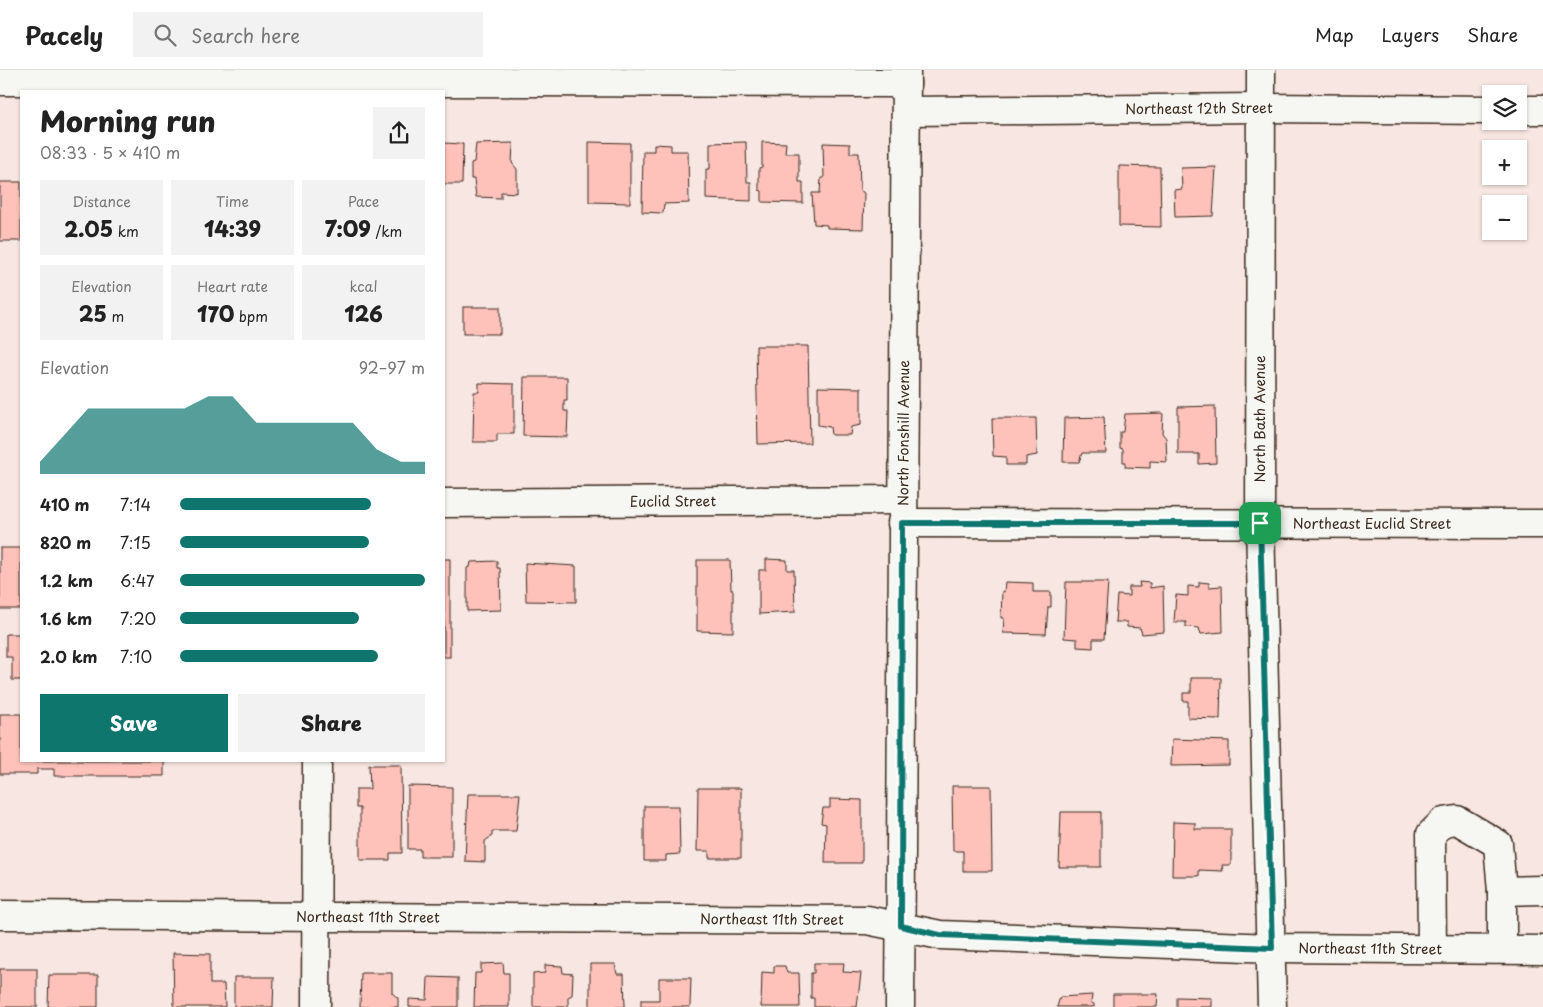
<!DOCTYPE html>
<html lang="en">
<head>
<meta charset="utf-8">
<style>
  body { margin:0; font-family:"Playpen Sans",sans-serif; background:#f2f2f2; color:#222; height:100vh; display:flex; flex-direction:column; font-size:19px; white-space:nowrap }
  * { box-sizing:border-box; margin:0 }
  p { font-size:16px; color:#767676 }
  .icon { flex:none; width:28px; height:28px; fill:none; stroke:currentColor; stroke-width:2; stroke-linecap:round; stroke-linejoin:round }
  .map { position:relative; flex:1; overflow:hidden }
  .drawer { position:absolute; left:20px; top:20px; width:425px; height:672px; display:flex; flex-direction:column; background:#fff; border-radius:0px; box-shadow:0 1px 4px #0004 }
  .drawer>* { flex:none }
  .tools { position:absolute; left:1482px; top:15px; display:grid; gap:10px }
  .tools a { display:grid; place-items:center; width:45px; height:45px; border-radius:0px; background:#fff; box-shadow:0 1px 4px #0004; font-size:25px }
  .pin { position:absolute; display:grid; place-items:center; width:42px; height:42px; color:#fff; margin:-21px; border-radius:10px; box-shadow:0 2px 8px #0006 }
  .round { display:grid; place-items:center; flex:none; width:52px; height:52px; border-radius:0px; background:#f2f2f2 }
  .headline { display:flex; align-items:center; justify-content:space-between; height:85px; padding:0 20px }
  h1 { font-size:28px; font-weight:800; line-height:38px }
  .metrics { display:grid; grid-template-columns:repeat(3,1fr); gap:8px; height:85px; padding:5px 20px }
  .metrics div { display:grid; align-content:center; border-radius:0px; background:#f2f2f2; text-align:center }
  .metrics b { font-size:21px; font-weight:800 }
  .metrics small { font-size:14px; font-weight:400 }
  .metrics p { font-size:14px }
  .chart { height:140px; padding:10px 20px }
  .chart p { display:flex; justify-content:space-between }
  .chart svg { width:100%; height:90px; margin-top:5px; fill:#0f766e; opacity:.7 }
  .cta { display:flex; gap:10px; margin-top:auto; padding:10px 20px }
  .cta a { flex:1; height:58px; border-radius:0px; background:#0f766e; color:#fff; font-size:20px; font-weight:800; line-height:58px; text-align:center }
  .cta a+a { background:#f2f2f2; color:#222 }
  ul { padding:0 20px; list-style:none; font-size:16px }
  li { display:grid; grid-template-columns:80px 60px 1fr; align-items:center; height:38px }
  li i { height:12px; border-radius:6px; background:#0f766e }
  header { display:flex; align-items:center; gap:30px; box-sizing:border-box; height:70px; padding:0 25px; background:#fff; border-bottom:1px solid #e0e0e0 }
  header strong { font-size:24px }
  nav { display:flex; gap:28px; margin-inline-start:auto; font-size:18px }
  .search { width:350px; height:45px; background:#f2f2f2; display:flex; align-items:center; gap:12px; box-sizing:border-box; padding:0 18px; border-radius:0px; color:#767676; font-size:19px }
  .map>svg:first-child { display:block }
</style>
</head>
<body>
<header>
<strong>Pacely</strong>
<div class="search"><svg class="icon" aria-label="search" viewBox="0 0 24 24"><circle cx="10" cy="10" r="6"/><path d="M15 15l6 6"/></svg>Search here</div>
<nav><a>Map</a><a>Layers</a><a>Share</a></nav>
</header>
<div class="map">
<svg width="1543" height="937" viewBox="0 0 1543 937">
  <rect width="100%" height="100%" fill="#f8e6e2"/>
  <filter id="ink" filterUnits="userSpaceOnUse"><feTurbulence type="fractalNoise" baseFrequency=".02" numOctaves="2"/><feDisplacementMap in="SourceGraphic" scale="10" xChannelSelector="R" yChannelSelector="G"/><feConvolveMatrix kernelMatrix="1 2 1 2 8 2 1 2 1" color-interpolation-filters="sRGB"/></filter>
  <g filter="url(#ink)">
    <g fill="#fec2bb" stroke="#3b2a1e">
      <path d="M589 72 630 73V133L589 132Z"/>
      <path d="M746 72 747 112H751V131L706 129V99H710V73Z"/>
      <path d="M762 72 786 73 785 83H799V112H803V133L762 132V121L759 120V98L762 97Z"/>
      <path d="M444 73 463 74 462 114H444Z"/>
      <path d="M513 73 512 93 517 99V123L501 122V128L476 127 474 109H471V93L474 92 476 74Z"/>
      <path d="M823 73 850 74V83H859L860 120 864 123 863 159 827 158V155L814 154 812 123H820L821 108H824Z"/>
      <path d="M654 74 671 75V81H688L689 133 664 134 663 143 642 142 643 81H654Z"/>
      <path d="M1119 96 1160 97 1161 157 1119 156Z"/>
      <path d="M1216 97 1213 146 1175 147 1174 120 1182 119 1181 98Z"/>
      <rect x="0" y="112" width="21" height="59"/>
      <rect x="463" y="237" width="37" height="27"/>
      <path d="M756 276H808L810 373 758 374Z"/>
      <path d="M524 307H567V330H564V341H568L567 367 523 366Z"/>
      <path d="M479 313 514 314V364H497V372H473L474 322H479Z"/>
      <path d="M818 317 861 318V355L851 357 850 365H831L830 357 818 355Z"/>
      <path d="M1215 336 1216 393 1199 394V384H1178V337Z"/>
      <path d="M1163 343 1162 363 1166 368 1167 392 1150 391V398L1125 397 1126 392H1123V379L1120 378V362H1123L1125 344Z"/>
      <path d="M1104 347 1106 383H1082L1079 392H1063L1064 348Z"/>
      <path d="M992 348H1036L1037 385 1026 387V395H1006V387L993 386Z"/>
      <rect x="0" y="478" width="21" height="61"/>
      <rect x="444" y="489" width="6" height="98"/>
      <path d="M766 489 787 490V500H794L795 542 759 544V500H766Z"/>
      <path d="M697 490H730L731 520H733V562L697 561Z"/>
      <path d="M497 491V498H500L501 540 467 541V498L470 497 471 492Z"/>
      <path d="M525 493 576 496V532L526 531Z"/>
      <path d="M1005 512 1033 513V522H1051V537H1048L1046 564 1003 563 1004 548H1001L1002 521 1004 522Z"/>
      <path d="M1066 512H1108L1104 569H1093V578L1077 577V569L1064 568Z"/>
      <path d="M1139 512 1150 513V518L1163 516 1164 562 1142 564 1140 558 1127 557V552H1115L1117 525 1129 526V517H1140Z"/>
      <path d="M1199 512 1209 513V517L1222 516 1223 562 1201 564 1199 558 1186 557V552H1174L1176 525 1188 526V516L1199 517Z"/>
      <path d="M6 564H21V610H12V587H6Z"/>
      <path d="M1191 608H1221L1220 649 1188 648V631H1183V623H1191Z"/>
      <path d="M0 644H21V691H168L164 693V706H54V699H37V704H0Z"/>
      <path d="M1172 669 1229 671V695L1171 696Z"/>
      <path d="M369 695H401L402 783H390V790H360V738H356V719H370Z"/>
      <path d="M408 716 452 717V787H420V779H408Z"/>
      <path d="M952 716H991L992 801H963V781H953Z"/>
      <path d="M698 718H741V788H709V781H697Z"/>
      <path d="M468 724H520L516 761H492V766L485 771V792L465 791Z"/>
      <path d="M830 729 862 730V793H825L826 754 821 753 823 738H830Z"/>
      <path d="M644 736H679L680 784 666 785V791H644Z"/>
      <path d="M1061 742H1101V797H1059Z"/>
      <path d="M1173 752 1195 753V759H1231V795H1222L1223 801 1199 800V806H1172Z"/>
      <path d="M173 883 210 884V914H224L225 937H174Z"/>
      <path d="M503 893 504 903H509V937H474L475 903H481V894Z"/>
      <path d="M814 893H844L843 902 861 903 857 937H814V928H811V903H814Z"/>
      <path d="M590 894H615L617 904H624L625 937H590Z"/>
      <path d="M545 895 562 896 563 903 573 904 572 925 568 927V937H533V904L545 903Z"/>
      <path d="M774 896H785L787 903H799L800 937H761L762 902 774 903Z"/>
      <rect x="0" y="899" width="37" height="38"/>
      <path d="M361 903H392V923L398 928V937H360Z"/>
      <path d="M49 905H98V937H48Z"/>
      <path d="M234 907H274L273 937H234Z"/>
      <path d="M428 907 458 908V937H409V929L427 930Z"/>
      <path d="M659 908H691L690 937H641V930H659Z"/>
      <path d="M1113 924H1158L1157 937H1113Z"/>
      <path d="M1092 925 1091 933 1094 934V937H1057L1060 927Z"/>
      <path d="M1177 927 1212 928V937H1177Z"/>
    </g>
    <g fill="none" stroke-linecap="round" stroke-linejoin="round">
      <defs>
        <g id="minor">
          <path d="M1261 0 1260 453 1272 937"/>
          <path d="M0 11 906 13"/>
          <path d="M1519 40H1543"/>
          <path id="s1" d="M907 41 1261 38 1491 40"/>
          <path id="s2" d="M444 433 902 430"/>
          <path id="s3" d="M902 453 1543 454"/>
          <path d="M1502 821 1543 820"/>
          <path id="s4" d="M0 845 867 850 940 865 1272 878 1543 880"/>
          <path d="M1432 879 1431 764 1443 752 1457 750 1498 774 1502 821V879"/>
          <path d="M316 937 317 691"/>
          <path id="s5" d="M900 937 906 0"/>
        </g>
      </defs>
      <use href="#minor" stroke="#3b2a1e" stroke-width="31"/>
      <use href="#minor" stroke="#f6f6f2" stroke-width="28"/>
    </g>
  </g>
  <g fill="none" stroke-linecap="round" stroke-linejoin="round" filter="url(#ink)">
    <defs>
      <path id="route" d="M902 453H1260L1272 878 940 865 901 856Z"/>
    </defs>
    <use href="#route" stroke="#fff" stroke-width="10"/>
    <use href="#route" stroke="#0f766e" stroke-width="6"/>
  </g>
  <g text-anchor="middle" stroke-width="4" stroke-linejoin="round" paint-order="stroke">
    <g font-size="14" fill="#3b2a1e" stroke="#f6f6f2">
      <text dy="5" stroke="none"><textPath href="#s1" startOffset="292">Northeast 12th Street</textPath></text>
      <text transform="translate(1260 349) rotate(-90)" y="5">North Bath Avenue</text>
      <text dy="5" stroke="none"><textPath href="#s5" startOffset="574">North Fonshill Avenue</textPath></text>
      <text dy="5" stroke="none"><textPath href="#s2" startOffset="229">Euclid Street</textPath></text>
      <text dy="5" stroke="none"><textPath href="#s3" startOffset="470">Northeast Euclid Street</textPath></text>
      <text dy="5" stroke="none"><textPath href="#s4" startOffset="368">Northeast 11th Street</textPath></text>
      <text dy="5" stroke="none"><textPath href="#s4" startOffset="772">Northeast 11th Street</textPath></text>
      <text dy="5" stroke="none"><textPath href="#s4" startOffset="1372">Northeast 11th Street</textPath></text>
    </g>
  </g>
</svg>
<div class="tools">
<a><svg class="icon" aria-label="layers" viewBox="0 0 24 24"><path d="M12 4l9 5-9 5-9-5zM3 14l9 5 9-5"/></svg></a>
<a>+</a>
<a>−</a>
</div>
<div class="pin" style="left:1260px;top:453px;background:#1e9e55"><svg class="icon" aria-label="arrive" viewBox="0 0 24 24"><path d="M6 21V4h12l-3 4 3 4H6"/></svg></div>
<section class="drawer">
<div class="headline"><div><h1>Morning run</h1><p>08:33 · 5 × 410 m</p></div><a class="round"><svg class="icon" aria-label="share" viewBox="0 0 24 24"><path d="M12 15V3M7 8l5-5 5 5M5 13v7h14v-7"/></svg></a></div>
<div class="metrics">
<div><p>Distance</p><b>2.05<small> km</small></b></div>
<div><p>Time</p><b>14:39</b></div>
<div><p>Pace</p><b>7:09<small> /km</small></b></div>
</div>
<div class="metrics">
<div><p>Elevation</p><b>25<small> m</small></b></div>
<div><p>Heart rate</p><b>170<small> bpm</small></b></div>
<div><p>kcal</p><b>126</b></div>
</div>
<div class="chart"><p><span>Elevation</span>92–97 m</p>
<svg viewBox="0 0 160 44" preserveAspectRatio="none"><path d="M0 44V38L10 25L20 12L30 12L40 12L50 12L60 12L70 6L80 6L90 19L100 19L110 19L120 19L130 19L140 32L150 38L160 38V44z"/></svg>
</div>
<ul>
<li><b>410 m</b>7:14<i style="width:78%"></i></li>
<li><b>820 m</b>7:15<i style="width:77%"></i></li>
<li><b>1.2 km</b>6:47<i style="width:100%"></i></li>
<li><b>1.6 km</b>7:20<i style="width:73%"></i></li>
<li><b>2.0 km</b>7:10<i style="width:81%"></i></li>
</ul>
<div class="cta"><a>Save</a><a>Share</a></div>
</section>
</div>
</body>
</html>
